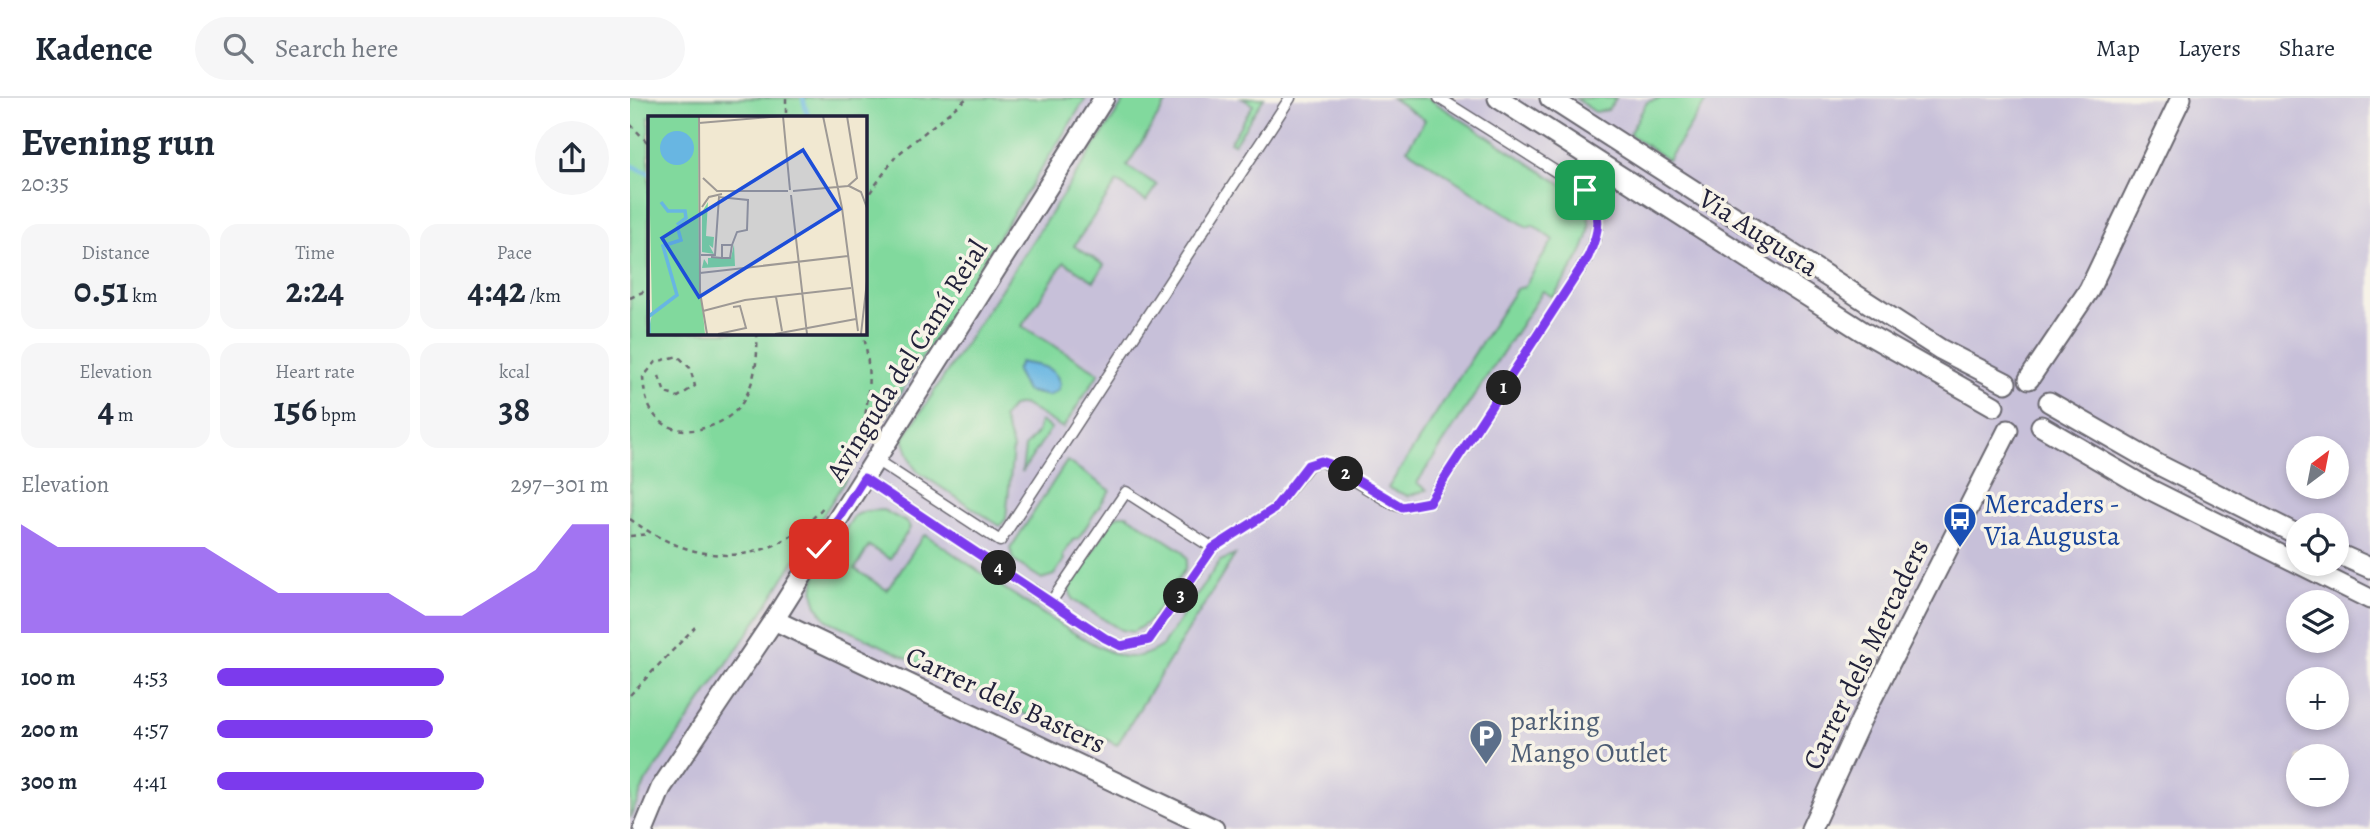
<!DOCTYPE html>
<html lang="en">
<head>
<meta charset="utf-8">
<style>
  body { margin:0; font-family:Alegreya,serif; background:#f6f6f7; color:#1f2937; height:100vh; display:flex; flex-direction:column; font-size:26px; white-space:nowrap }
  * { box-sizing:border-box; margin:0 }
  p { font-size:23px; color:#747a83 }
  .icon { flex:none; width:38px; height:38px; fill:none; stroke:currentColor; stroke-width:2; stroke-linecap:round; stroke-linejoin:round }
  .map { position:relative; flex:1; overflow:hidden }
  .sheet { display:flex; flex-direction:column; background:#fff; width:630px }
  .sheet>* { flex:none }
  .needle { width:46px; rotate:32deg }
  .controls { position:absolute; left:1656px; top:338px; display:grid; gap:14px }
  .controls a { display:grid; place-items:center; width:63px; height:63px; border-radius:50%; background:#fff; box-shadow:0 4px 10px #0003; font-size:35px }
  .pin { position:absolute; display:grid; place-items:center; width:60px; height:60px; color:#fff; margin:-30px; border-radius:14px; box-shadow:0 4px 10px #0006 }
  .km { position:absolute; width:35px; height:35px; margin:-18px; border-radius:50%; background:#222; color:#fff; font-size:19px; line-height:35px; text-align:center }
  .round { display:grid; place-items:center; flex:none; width:74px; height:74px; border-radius:37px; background:#f6f6f7 }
  .headline { display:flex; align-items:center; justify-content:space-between; height:119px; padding:0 21px }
  h1 { font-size:38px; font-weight:700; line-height:52px }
  .stats { display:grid; grid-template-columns:repeat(3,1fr); gap:10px; height:119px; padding:7px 21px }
  .stats div { display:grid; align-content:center; border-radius:18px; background:#f6f6f7; text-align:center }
  .stats b { font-size:35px; font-weight:700 }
  .stats small { font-size:19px; font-weight:400 }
  .stats p { font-size:19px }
  .chart { height:196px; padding:14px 21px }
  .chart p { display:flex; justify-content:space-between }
  .chart svg { width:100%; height:126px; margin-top:7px; fill:#7c3aed; opacity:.7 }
  ul { padding:0 21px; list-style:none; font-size:23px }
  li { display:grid; grid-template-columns:112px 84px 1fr; align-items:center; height:52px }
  li i { height:18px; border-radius:9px; background:#7c3aed }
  header { display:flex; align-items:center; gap:42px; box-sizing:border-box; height:98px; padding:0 35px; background:#fff; border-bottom:2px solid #e0e1e3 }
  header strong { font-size:33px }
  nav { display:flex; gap:38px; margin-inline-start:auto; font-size:24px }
  .search { width:490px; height:63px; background:#f6f6f7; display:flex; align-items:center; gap:18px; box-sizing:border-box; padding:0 24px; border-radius:38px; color:#747a83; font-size:26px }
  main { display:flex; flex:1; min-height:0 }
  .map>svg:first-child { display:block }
</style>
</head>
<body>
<header>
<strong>Kadence</strong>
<div class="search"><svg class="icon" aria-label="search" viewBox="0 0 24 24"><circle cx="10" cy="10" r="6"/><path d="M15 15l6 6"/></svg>Search here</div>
<nav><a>Map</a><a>Layers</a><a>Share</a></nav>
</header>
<main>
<section class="sheet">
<div class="headline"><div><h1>Evening run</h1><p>20:35</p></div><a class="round"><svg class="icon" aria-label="share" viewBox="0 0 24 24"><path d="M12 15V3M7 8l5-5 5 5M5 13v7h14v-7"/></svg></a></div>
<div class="stats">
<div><p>Distance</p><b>0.51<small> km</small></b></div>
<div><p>Time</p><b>2:24</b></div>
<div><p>Pace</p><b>4:42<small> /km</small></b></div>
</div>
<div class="stats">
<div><p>Elevation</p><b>4<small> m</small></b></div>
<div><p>Heart rate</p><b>156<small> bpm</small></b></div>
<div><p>kcal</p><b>38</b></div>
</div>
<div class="chart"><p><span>Elevation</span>297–301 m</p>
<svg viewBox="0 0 160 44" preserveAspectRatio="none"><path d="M0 44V6L10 14L20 14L30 14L40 14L50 14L60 22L70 30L80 30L90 30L100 30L110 38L120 38L130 30L140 22L150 6L160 6V44z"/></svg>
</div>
<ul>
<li><b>100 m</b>4:53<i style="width:58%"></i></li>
<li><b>200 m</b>4:57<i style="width:55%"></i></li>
<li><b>300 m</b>4:41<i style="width:68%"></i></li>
</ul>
</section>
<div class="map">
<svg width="1740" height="731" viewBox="0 0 1740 731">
  <rect width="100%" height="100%" fill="#f7f3e8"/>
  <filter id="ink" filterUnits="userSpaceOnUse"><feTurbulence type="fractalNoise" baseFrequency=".0143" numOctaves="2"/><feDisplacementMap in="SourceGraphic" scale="14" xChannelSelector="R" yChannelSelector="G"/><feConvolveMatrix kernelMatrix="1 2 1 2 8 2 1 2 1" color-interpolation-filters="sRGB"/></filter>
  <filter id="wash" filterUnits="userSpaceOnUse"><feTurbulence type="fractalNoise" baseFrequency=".00686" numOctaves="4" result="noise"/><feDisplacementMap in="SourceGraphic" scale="28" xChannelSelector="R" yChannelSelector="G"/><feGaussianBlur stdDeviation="1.57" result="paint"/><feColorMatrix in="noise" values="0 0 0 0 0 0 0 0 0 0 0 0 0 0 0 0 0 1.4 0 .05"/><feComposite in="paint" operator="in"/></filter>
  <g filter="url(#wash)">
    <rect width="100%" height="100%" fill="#f1e8d1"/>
    <path fill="#c7c0d9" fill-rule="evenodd" d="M456 0H1740V731H0V720L15 685 131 516ZM1668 350H1706V388H1668ZM1668 427H1706V466H1668ZM1668 504H1706V542H1668ZM1668 581H1706V620H1668ZM1668 658H1706V696H1668Z"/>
    <g fill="#81d99d" stroke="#527e6c" stroke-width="2" fill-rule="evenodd">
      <path d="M0 0H456L131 516 15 685 0 720ZM234 19V234H19V19Z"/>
      <path d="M496 0 538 2 497 68 527 87 516 103 487 84 444 148 474 167 464 183 434 164 392 228 469 275 433 330 393 306 383 308 373 320 383 350 376 421 370 428 288 374 282 366 273 341Z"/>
      <path d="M612 0H634L604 46 600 44 623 7Z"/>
      <path d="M762 0H798L942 93C982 126 943 168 923 199L913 193 787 385 797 392 778 398 758 390 886 191 894 189 923 142 903 127 897 129 777 51 795 22Z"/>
      <path d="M945 0H986L978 12 965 14Z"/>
      <path d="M1031 0H1078L1038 62 999 36 1017 4Z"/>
      <path d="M410 323 421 330 392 374 395 349 407 335Z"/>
      <path d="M437 363 480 392 448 441 443 442 433 457 434 462 424 477 412 481 384 463 380 451Z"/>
      <path d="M253 412 278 425 280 430 260 461 239 448 225 471 257 492 293 438 296 437C331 460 465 557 497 559 510 560 521 555 532 548L590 463 605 457 487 647 443 625 437 636 197 522C185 509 180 494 186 477L224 418 235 413Z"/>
      <path d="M489 417H497L552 453 557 461 555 471 520 523 503 534 491 532 443 502 439 491 483 421Z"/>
    </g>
    <path fill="#68b6e2" stroke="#456c8e" stroke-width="2" d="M390 264C406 268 425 266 430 286L428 292 419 298 396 293 386 273Z"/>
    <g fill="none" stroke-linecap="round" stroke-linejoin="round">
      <g stroke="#68b6e2" stroke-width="4.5">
        <path d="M173 0 178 19"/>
        <path d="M0 67 19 75"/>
      </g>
    </g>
  </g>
  <g filter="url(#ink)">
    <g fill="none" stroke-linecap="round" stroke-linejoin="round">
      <defs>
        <g id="service">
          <path d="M246 362 370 443 660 0"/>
          <path d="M234 380 475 540 491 548 519 542 583 450 496 394 421 504"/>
          <path d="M583 450 644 411 679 367 691 363 763 406 772 409 799 404 958 159C969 134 974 114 955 92L809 0"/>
        </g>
        <g id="minor">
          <path d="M868 0 1232 233 1364 308"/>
          <path d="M920 0 1310 251 1376 285"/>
          <path d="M1399 281 1459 192 1551 0"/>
          <path d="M1419 304 1529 367 1668 437"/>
          <path d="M1411 328 1519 391 1740 501"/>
          <path d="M1706 455 1740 470"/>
          <path d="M144 522 584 731"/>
          <path d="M14 731 31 690 144 522 474 0"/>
          <path d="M1181 731 1231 622 1378 332"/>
        </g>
      </defs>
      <use href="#service" stroke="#6a6770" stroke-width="13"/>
      <use href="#minor" stroke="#6a6770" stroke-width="23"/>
      <g stroke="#6a6770" stroke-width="2.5" stroke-dasharray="5 5" stroke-linecap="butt">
        <path d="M156 0V19"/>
        <path d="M0 26 19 46"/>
        <path d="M234 103 266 58 337 0"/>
        <path d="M0 200 19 191"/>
        <path d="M29 278 35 295 48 299 65 288 60 270 48 258 26 264 13 279C14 294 16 307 26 319 49 345 99 329 114 302 126 280 128 259 127 234"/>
        <path d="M222 364C238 320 244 281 233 234"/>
        <path d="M0 421C65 469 140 473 194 408"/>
        <path d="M0 438 20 436"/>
        <path d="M0 597 65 529"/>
      </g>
      <use href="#service" stroke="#fff" stroke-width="10"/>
      <use href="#minor" stroke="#fff" stroke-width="19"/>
    </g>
  </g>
  <g fill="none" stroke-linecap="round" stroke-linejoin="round" filter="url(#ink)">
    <defs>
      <path id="route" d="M189 451 234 380 475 540 491 548 519 542 583 450 644 411 678 367 691 363 700 366 772 409 799 404 958 159C969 135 974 114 955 92"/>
    </defs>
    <use href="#route" stroke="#fff" stroke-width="14"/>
    <use href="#route" stroke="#7c3aed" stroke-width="9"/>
  </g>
  <defs>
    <symbol id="bus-pin" viewBox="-11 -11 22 30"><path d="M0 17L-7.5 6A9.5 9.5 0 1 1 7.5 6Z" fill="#1a4fb4" stroke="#f7f3e8"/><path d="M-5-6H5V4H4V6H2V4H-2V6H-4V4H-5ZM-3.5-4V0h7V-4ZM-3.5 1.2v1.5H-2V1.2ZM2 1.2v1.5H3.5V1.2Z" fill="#fff"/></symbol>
    <symbol id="parking-pin" viewBox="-11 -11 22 30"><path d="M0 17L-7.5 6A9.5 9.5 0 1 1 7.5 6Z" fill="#5c6f8a" stroke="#f7f3e8"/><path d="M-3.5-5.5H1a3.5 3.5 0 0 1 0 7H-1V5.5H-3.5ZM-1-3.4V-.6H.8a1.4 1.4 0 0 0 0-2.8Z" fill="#fff"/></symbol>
  </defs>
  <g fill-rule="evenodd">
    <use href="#bus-pin" x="1311" y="402" width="38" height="52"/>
    <use href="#parking-pin" x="837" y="619" width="38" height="52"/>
  </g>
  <g text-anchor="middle" stroke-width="7" stroke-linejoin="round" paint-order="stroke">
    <g font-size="28" fill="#22223b" stroke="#f7f3e8">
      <text transform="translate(1129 134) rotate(33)" y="10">Via Augusta</text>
      <text transform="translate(276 262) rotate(-58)" y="10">Avinguda del Camí Reial</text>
      <text transform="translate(1235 556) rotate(-64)" y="10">Carrer dels Mercaders</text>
      <text transform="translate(376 601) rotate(25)" y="10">Carrer dels Basters</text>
    </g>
    <g font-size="28" fill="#164399" stroke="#f7f3e8" text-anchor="start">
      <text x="1354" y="415">Mercaders -<tspan x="1354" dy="32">Via Augusta</tspan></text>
    </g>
    <g font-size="28" fill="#4e5e75" stroke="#f7f3e8" text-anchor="start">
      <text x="880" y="632">parking<tspan x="880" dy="32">Mango Outlet</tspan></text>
    </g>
  </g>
  <g transform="translate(18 18)">
    <rect width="219" height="219" fill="#f1e8d1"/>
    <path d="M0 0H50L51 157 57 218H0L4 198ZM60 86 58 120 66 121 65 132 61 129 66 138 54 136V96ZM86 128 87 150 54 152 56 143 60 149V142H83Z" fill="#81d99d"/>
    <path d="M12 32a17 17 0 1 1 34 0a17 17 0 1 1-34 0Z" fill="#68b6e2"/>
    <path fill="none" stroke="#68b6e2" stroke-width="3.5" d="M13 86 20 95H37L38 102 29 109M0 184 1 218M0 201 29 179 15 130 33 124 29 110"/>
    <path fill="none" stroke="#9e9995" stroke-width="2" d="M51 0 52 176 59 218M135 0 142 74M175 0 194 92 210 215M51 7 133 0M55 62 69 75H140M201 70 213 76 219 92M145 75 200 70 209 62 199 0M143 79 159 218M54 91 61 81 74 78M53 139H67L71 81 100 84 99 114 89 116 84 129M63 141 74 142H82L84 129H74V142M52 157 200 140M128 181 134 215M55 195 97 184 203 172M70 218 98 212 92 190 85 191M127 218 208 203M213 218 219 165"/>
    <path fill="#1d4ed8" fill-opacity="0.15" stroke="#1d4ed8" stroke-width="3.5" d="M155 34 192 93 51 181 14 122Z"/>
    <rect width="219" height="219" fill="none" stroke="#22223b" stroke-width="3.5"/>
  </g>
</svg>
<div class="controls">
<a><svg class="needle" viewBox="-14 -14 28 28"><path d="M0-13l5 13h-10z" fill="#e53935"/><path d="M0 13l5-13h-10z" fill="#747a83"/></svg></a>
<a><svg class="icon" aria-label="locate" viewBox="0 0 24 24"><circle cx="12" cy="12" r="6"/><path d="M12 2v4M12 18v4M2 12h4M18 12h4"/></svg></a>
<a><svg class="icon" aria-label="layers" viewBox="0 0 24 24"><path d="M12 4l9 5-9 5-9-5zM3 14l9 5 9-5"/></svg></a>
<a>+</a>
<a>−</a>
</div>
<div class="pin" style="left:955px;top:92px;background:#1e9e55"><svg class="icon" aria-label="arrive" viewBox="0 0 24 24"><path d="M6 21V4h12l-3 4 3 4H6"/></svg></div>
<div class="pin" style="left:189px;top:451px;background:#d93025"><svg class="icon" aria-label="check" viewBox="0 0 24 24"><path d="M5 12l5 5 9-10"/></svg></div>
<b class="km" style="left:874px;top:290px">1</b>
<b class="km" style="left:716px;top:376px">2</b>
<b class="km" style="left:551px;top:498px">3</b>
<b class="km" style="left:369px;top:470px">4</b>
</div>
</main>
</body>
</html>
